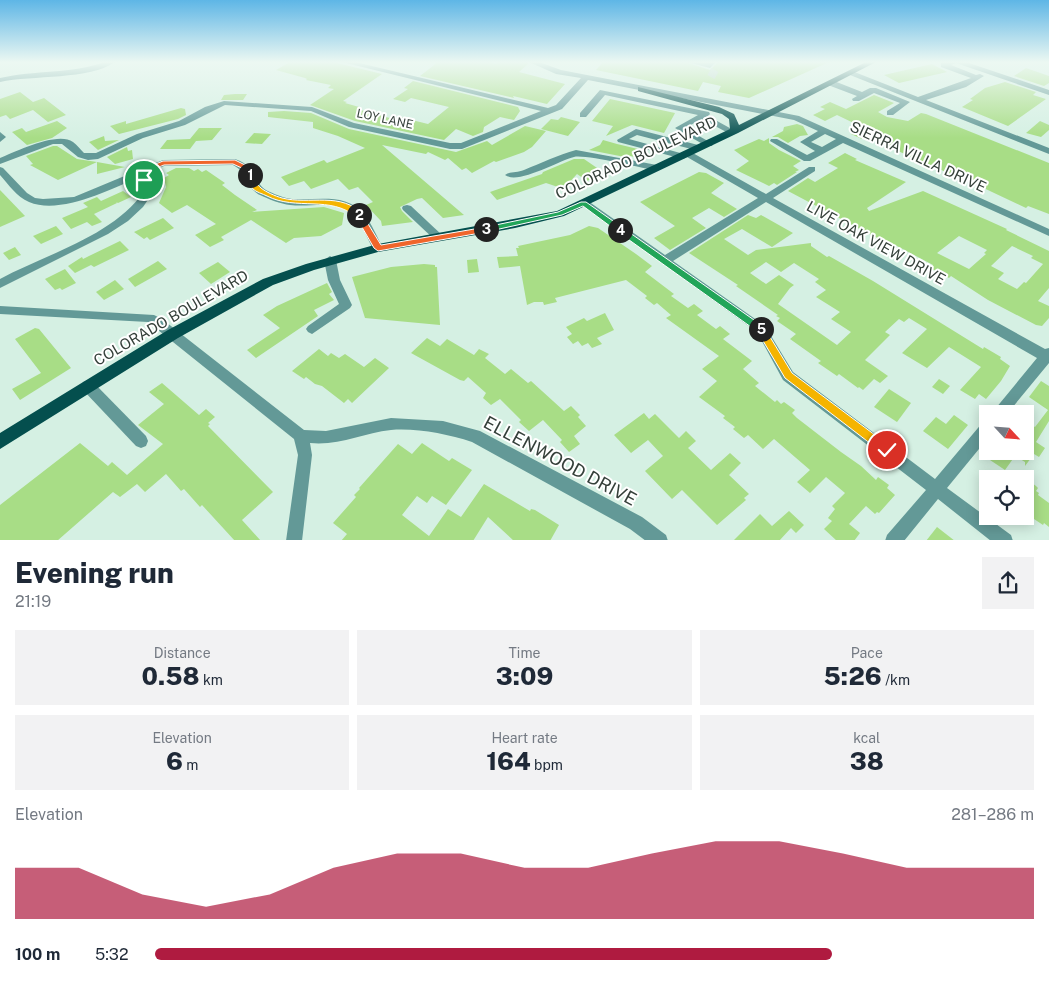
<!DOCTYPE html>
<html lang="en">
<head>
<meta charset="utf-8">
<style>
  body { margin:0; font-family:"Public Sans",sans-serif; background:#f2f2f3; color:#1f2937; height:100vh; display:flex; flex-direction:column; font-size:19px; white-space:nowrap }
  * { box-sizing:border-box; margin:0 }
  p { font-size:16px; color:#747a83 }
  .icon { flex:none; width:28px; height:28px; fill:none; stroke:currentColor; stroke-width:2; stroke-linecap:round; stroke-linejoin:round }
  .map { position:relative; height:540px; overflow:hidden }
  .panel { display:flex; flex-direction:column; background:#fff; flex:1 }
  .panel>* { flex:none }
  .needle { width:32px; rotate:116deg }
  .tools { position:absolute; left:979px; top:405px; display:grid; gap:10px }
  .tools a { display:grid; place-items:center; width:55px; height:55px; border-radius:0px; background:#fff; box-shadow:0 2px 12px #0003; font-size:25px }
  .pin { position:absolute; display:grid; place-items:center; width:42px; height:42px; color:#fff; margin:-21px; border:2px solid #fff; border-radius:50%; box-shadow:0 1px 5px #0007 }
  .km { position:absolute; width:25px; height:25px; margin:-12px; border-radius:50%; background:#222; color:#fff; font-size:14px; line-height:25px; text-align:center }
  .round { display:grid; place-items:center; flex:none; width:52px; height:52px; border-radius:0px; background:#f2f2f3 }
  .headline { display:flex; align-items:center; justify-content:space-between; height:85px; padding:0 15px }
  h1 { font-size:28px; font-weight:800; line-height:38px }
  .figures { display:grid; grid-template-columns:repeat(3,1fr); gap:8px; height:85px; padding:5px 15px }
  .figures div { display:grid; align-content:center; border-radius:0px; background:#f2f2f3; text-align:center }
  .figures b { font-size:25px; font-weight:800 }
  .figures small { font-size:14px; font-weight:400 }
  .figures p { font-size:14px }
  .chart { height:140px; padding:10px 15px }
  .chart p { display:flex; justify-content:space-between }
  .chart svg { width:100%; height:90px; margin-top:5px; fill:#af1b40; opacity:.7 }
  ul { padding:0 15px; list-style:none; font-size:16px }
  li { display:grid; grid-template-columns:80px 60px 1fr; align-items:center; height:38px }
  li i { height:12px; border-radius:6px; background:#af1b40 }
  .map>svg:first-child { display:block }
</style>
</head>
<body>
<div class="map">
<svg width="1049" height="541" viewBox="0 0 1049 541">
  <rect width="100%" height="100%" fill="#d5f0e3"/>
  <g fill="#a8dd86" fill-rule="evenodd">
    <path d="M290 62H333L382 74 343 101 347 102 345 103 359 107 357 109 397 120 400 117 428 124 449 107 411 98 405 102 393 99 408 89 404 88 413 81 518 107 520 111 514 120 500 117 484 127 483 132 473 136 456 129 444 140 355 121 310 105 334 89 328 88 331 85 306 80 307 79 305 78 276 70Z"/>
    <path d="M438 62H487L496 64 498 62H527L528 64 519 72 565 84 547 104 513 96 514 98 420 76Z"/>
    <path d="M603 62H685L710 70 718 62H829L749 98 718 92 721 86 703 82 698 91 596 70Z"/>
    <path d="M932 64 947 72 899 83 884 75Z"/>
    <path d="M1026 68 1049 76V83L1044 86 1014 76Z"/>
    <path d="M1005 82 1036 92 1033 95 1046 99 1008 126 962 107 973 100 970 99 985 88Z"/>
    <path d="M20 92 33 102 44 98 66 115 48 122 33 110 10 119 6 115 0 117V99Z"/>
    <path d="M235 94H247L243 100H221L224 95Z"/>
    <path d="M874 95 894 103 878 112 887 117 908 121 921 113 926 114 1049 163V214L1028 206 1026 208 956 175 955 176 866 137 862 139 851 134 862 127 837 115 825 121 813 115 825 109 820 107 830 102 846 109Z"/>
    <path d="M610 99 675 113 674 115 664 133 632 125 606 136 613 126 592 121Z"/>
    <path d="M181 108 185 109 186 115 178 119 119 134 110 126 126 121V124Z"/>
    <path d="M284 111 311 113 349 129 456 152 487 141 492 145 525 126 546 131 532 147 524 152 496 162 494 161 472 173 466 168 462 170 448 158 445 160 428 152 426 154 382 145 464 215 443 218 422 198 417 199 400 207 402 211 413 222 382 226 381 221 366 205 373 202 358 187 349 190 338 179 311 189 304 181 289 186 281 177 324 160 327 163 365 148 338 136 313 128V122L268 117V112Z"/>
    <path d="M561 117 580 122 568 136 541 129 551 119 558 120Z"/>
    <path d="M57 121 67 128 52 138 27 145 12 132 22 128 26 132Z"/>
    <path d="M1040 121 1049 125V130L1041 137 1026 133Z"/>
    <path d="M797 124 803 126 808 135 800 136 788 143 778 137H772L783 131 784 127Z"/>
    <path d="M199 128H222L212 140 196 141 190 149H160L167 140 190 139Z"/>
    <path d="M254 133 271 134 262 144 245 143Z"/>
    <path d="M104 136 105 141 119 140 98 150 89 142Z"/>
    <path d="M769 138V143L779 150 801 161 793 166 799 170 795 172H797L777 185 774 183 769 186 736 170 749 161 734 150 759 139 764 141Z"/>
    <path d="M603 140 617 144 642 150 637 158 631 156 630 158 589 150 600 145Z"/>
    <path d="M53 146H57L77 159 97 162 58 180 30 165 33 164 26 156Z"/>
    <path d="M127 147 128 151 132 150 133 159 115 164 107 157Z"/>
    <path d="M845 153 857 159 855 160 906 182 867 208 869 211 923 191 1007 229 1006 230 1049 251V288L1038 301 1049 306V318L1042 326 1036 325 988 300 951 276 949 278 930 268 933 265 897 246 873 236 788 191 808 178 815 182 838 168 828 163ZM959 236 987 250 984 253 986 254 969 269 937 253ZM1012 246 1033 256 1031 258 1043 264 1026 283 1024 282 1017 289 998 279 1004 273 991 266Z"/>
    <path d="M574 159H584L600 170V175L587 181 577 174 566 186 563 185 561 188 546 183 497 200 490 192 542 174 543 172Z"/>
    <path d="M97 162 125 167 97 174Z"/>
    <path d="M176 168H189L194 171 198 169 202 172 206 170 225 183 222 185 235 195 257 210 252 212 324 207 344 213 342 225 321 236 294 238 286 243 251 220 221 237 224 240 210 247 195 235 216 224 187 205 172 213 159 203 166 187 164 178 169 175 166 173Z"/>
    <path d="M699 172 706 173 724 183 711 193 737 209 724 217 709 208 692 218 706 228 670 250 654 238 675 226 640 202Z"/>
    <path d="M0 190 25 216 0 227Z"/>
    <path d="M123 191 131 197 118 203 116 202 117 203 94 214 102 222 92 226 87 222 71 229 62 218 88 207 83 203 97 197 101 201Z"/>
    <path d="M748 215 756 218 761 215 793 233 772 247 742 229 724 239 748 255 756 250 811 243V246L827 257 829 256 873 281 983 349 984 347 1001 357 1000 359 1010 366 1001 381 986 399 979 394 975 399 960 390 981 367 949 347 927 368 902 353 927 329 909 318 904 322 899 319 885 332 890 335 865 360 888 376 880 383 874 379 863 390 859 387 858 388 839 374 837 376 818 363 821 361 790 339 796 334 777 321 780 318 776 316 778 315 736 286 738 285 689 253ZM766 262 781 272 794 263 819 279 815 282 826 290 816 297 840 312 831 319 851 332 837 345 778 304 790 288 794 285 779 275 766 284 750 273Z"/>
    <path d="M163 218 174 228 150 240 147 237 144 239 134 232Z"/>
    <path d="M56 226 63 234 41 244 33 236Z"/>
    <path d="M589 226 598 228 636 254 652 266 645 272 674 294 671 296 688 308 694 304 703 311 697 315 716 329 720 326 730 334 723 339 752 361 743 369 759 383 755 386 775 402 777 400 781 404 784 402 795 410 792 413 797 418 841 452 861 466 876 480 878 477 889 485 887 488 895 495 879 513 877 512 875 514 866 506 849 524 860 533 854 541H837L824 529 832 521 828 518 835 509 832 506 845 493 826 477 810 493 797 482 810 470 774 439 763 449 748 435 744 438 733 429 735 427 723 418 725 416 699 397 717 381 702 369 719 356 666 318 671 315 657 303 654 305 645 298 647 296 626 280 555 298 557 302 544 305 543 302H534L527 305 520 266 499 268 497 257 518 256 516 248H519L518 246 570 235Z"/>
    <path d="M120 241 129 250 94 267 91 265 75 273 68 266 82 257 83 259 89 256Z"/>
    <path d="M15 247 21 255 9 260 3 253Z"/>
    <path d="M477 259 479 272 468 273 467 260Z"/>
    <path d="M158 261 167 269 135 287 128 279Z"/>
    <path d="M218 262 230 272 211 284 199 273Z"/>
    <path d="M424 264 435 265V267H437L440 325 365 318 352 277 391 267Z"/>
    <path d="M65 269 76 283 62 290 60 288 55 290 45 279Z"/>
    <path d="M115 280 124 289 104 300 96 292Z"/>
    <path d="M327 283 332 292 329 294 334 300 314 310 318 316 256 358 247 350 280 328 263 315 277 306Z"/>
    <path d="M605 313 614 330 597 338 602 344 592 348 588 343 582 346 578 341 573 344 567 337 572 334 566 327 584 318 587 321Z"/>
    <path d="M35 328 39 329 71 368 20 400 12 389 41 373 15 339Z"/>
    <path d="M427 338 440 346 447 339 474 355 479 349 489 354 485 358 505 374 511 369 528 383 531 381 564 411 571 406 580 415 578 417 586 426 574 436 580 444 569 452 560 442 562 440 543 420 529 431 519 422 521 420 500 399 491 405 483 398 486 393 468 377 464 381 460 380 411 353Z"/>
    <path d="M319 349 328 356 331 353 339 358 345 354 364 367 375 358 389 368 352 403 348 399 344 403 322 386 315 384 306 377 304 379 292 371Z"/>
    <path d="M939 379 950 386 943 394 932 387Z"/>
    <path d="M1041 381 1049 386V421L1036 442 1045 448 1039 457 1034 454 1025 466V462L1015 456 1005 470 990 460 997 451H1025V421L1035 427 1048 410 1029 397Z"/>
    <path d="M162 383 199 415 206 409 215 417 208 423 210 424 208 426 273 492 242 520 261 541H235L202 505 200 507 184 489 181 491 166 474 145 492 137 484 120 497 113 492 57 541H0V505L80 443 108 466 112 462 127 475 163 444 138 425 164 404 149 392Z"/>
    <path d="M889 389 911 403 897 422 874 407Z"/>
    <path d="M644 413 649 419 655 414 679 438 686 431 696 441 688 448 711 470 730 453 741 463 729 475 749 494 744 498 746 500 717 525 682 490 672 499 645 471 663 456 648 440 631 453 614 435Z"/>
    <path d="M954 415 968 425 948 449 923 431 936 417 946 424Z"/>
    <path d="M422 443 449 461 452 458 472 470 446 505 432 496 427 503 417 496 402 515 429 536 448 509 461 517 484 484 530 511 531 509 535 510 559 525 550 541H514L488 517 473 541H341L347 534 333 523 356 497 354 495 360 489 359 488 398 444 412 454Z"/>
    <path d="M1025 478 1036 486 1038 488 1036 491 1039 493 1038 495 1049 503V527L1044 523 1043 525 1031 517 1033 514 1025 509Z"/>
    <path d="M789 511 804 525 796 533 791 528 779 541H733L760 514 772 526Z"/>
    <path d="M937 527 955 541H926Z"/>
  </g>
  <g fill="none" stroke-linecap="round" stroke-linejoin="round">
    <path stroke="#b5cdc1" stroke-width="8" stroke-dasharray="8 4.5" stroke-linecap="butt" d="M711 77 715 70 713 68"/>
    <g fill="#639997" fill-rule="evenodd">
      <path d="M105 62H115C90 80 32 75 0 82V78C35 70 71 74 105 62Z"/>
      <path d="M342 62H355L548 108 556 105 581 78 556 74 529 62H539L561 70 799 116 1049 229V236L843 143 810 161H804L770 141 771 139H777L807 155 815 151 800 142 818 131 794 120 588 80 562 109 462 149H450L349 127 311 111 225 105 185 125 143 138 98 159 88 160 78 157 62 144H53L0 164V158C16 152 57 131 73 142 77 145 81 150 84 153H96L137 134 179 121 205 107 224 101 312 107 354 123 450 143H461L541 111ZM825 134 836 139 822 147 811 142Z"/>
      <path d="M687 62H716L710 68Z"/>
      <path d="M945 62H966L1049 90V95L956 63 951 65 976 75 980 74 984 76 966 87 926 100 1049 148V154L845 73 852 71 918 97 971 78 941 67V63Z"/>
      <path d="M828 81H834L862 92 870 88H876L910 102 893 115H887V111L900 103 874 93 859 101H853L852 99 857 96 828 85Z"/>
      <path d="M600 90 709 112 710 114 708 116 737 132 733 135 730 134 702 119 685 128 713 144 712 146H706L675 128 698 115 605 95 586 117H580V113Z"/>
      <path d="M636 129 702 146 703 148 699 151 637 135 629 139 684 154 691 152 766 194 809 167H815V171L773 198 1045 349 1049 348V363L1007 414H991L1037 358 766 202 673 261 765 326 793 372 935 479 983 422 988 421V438L947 488 1011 535 1013 541H991L938 499 904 541H885L887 535 926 490 783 380 757 332 579 203 584 200 588 201 665 255 758 198 687 157 683 159 618 142 617 140Z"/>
      <path d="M0 132 6 137 0 142Z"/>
      <path d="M576 150 657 165 662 168 657 171C642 168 584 154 574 157 558 161 518 185 505 175 511 171 517 173 524 170 541 163 558 155 576 150Z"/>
      <path d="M235 159C258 166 252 185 270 192 276 195 285 198 292 199 317 201 345 192 364 214 372 224 377 237 383 248L382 251H374C368 240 363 226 355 217 337 198 313 208 290 205 281 204 268 199 260 195 246 188 249 173 233 165L164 166 145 174 154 191 143 207 128 221 108 234 0 288V279C46 254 114 236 144 191L137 178C109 190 60 215 29 202 17 197 8 184 0 175V167L3 168 27 193 35 198 43 199 74 197 163 160Z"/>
      <path d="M407 205 411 206 443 236 444 238 443 240H435L403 210 402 208 403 206Z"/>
      <path d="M330 256 336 260 340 280 352 305 350 308 312 334 308 332 306 329 308 326 339 304 328 280 324 260Z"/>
      <path d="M0 306 154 315 162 319 304 430 326 431 391 418 443 421 480 431 642 517 666 535 668 541H646L630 529 472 442C447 434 417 428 391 430 363 433 339 446 310 443L312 455 302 541H286L298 455 294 439 148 322 0 314Z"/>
      <path d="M88 380 93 382 146 436 148 441 146 446 141 448 136 446 83 390 81 386 83 382Z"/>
    </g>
    <path fill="#044f4e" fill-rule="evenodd" d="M866 62H876L738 133 564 216 515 228 378 252 314 270 273 285 178 338 0 449V433L168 330 263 279 306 264 378 244 557 211 730 129 729 119 722 114 638 91V87L719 107 734 114 739 125Z"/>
  </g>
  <linearGradient id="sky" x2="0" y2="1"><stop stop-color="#5eb6e6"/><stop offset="0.45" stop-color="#ecf8f2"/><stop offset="1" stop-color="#ecf8f2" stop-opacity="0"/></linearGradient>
  <rect width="1049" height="138" fill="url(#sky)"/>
  <path fill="#f0652b" stroke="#fff" d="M235 160 249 167 252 176H247L244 169 233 164 164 165 143 173 148 180 144 182H142L136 172 163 161Z"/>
  <path fill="#f5b400" stroke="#fff" d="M250 173C255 176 256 184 261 188 266 192 275 196 282 198 309 205 342 191 363 215L356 217C331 195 296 211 267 196 263 194 256 192 253 189 250 185 248 179 246 175Z"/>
  <path fill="#f0652b" stroke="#fff" d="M356 214H362L381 245 486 227 490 229 486 232 378 251 374 248 355 215Z"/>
  <path fill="#22a559" stroke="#fff" d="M581 202H586L623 228V232H618L583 206 562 215 486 232 483 229 486 227 558 212Z"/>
  <path fill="#22a559" stroke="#fff" d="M618 228H623L764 327V332H758L618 232Z"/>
  <path fill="#f5b400" stroke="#fff" d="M761 326 764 327 792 373 891 447 893 450 891 454H884L785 378 756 329Z"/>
  <g text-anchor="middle" stroke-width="4" stroke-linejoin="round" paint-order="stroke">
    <g font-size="12" fill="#35403a" stroke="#fff">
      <text transform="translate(385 119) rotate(12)" y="4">LOY LANE</text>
    </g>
    <g font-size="15" fill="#35403a" stroke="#fff">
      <text transform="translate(918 157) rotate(25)" y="5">SIERRA VILLA DRIVE</text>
      <text transform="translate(636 158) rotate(-25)" y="5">COLORADO BOULEVARD</text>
      <text transform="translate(876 243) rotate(29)" y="5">LIVE OAK VIEW DRIVE</text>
      <text transform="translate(171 318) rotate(-30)" y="5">COLORADO BOULEVARD</text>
    </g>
    <g font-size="18" fill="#35403a" stroke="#fff">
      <text transform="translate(560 461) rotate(28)" y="6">ELLENWOOD DRIVE</text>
    </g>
  </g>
</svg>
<div class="tools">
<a><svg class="needle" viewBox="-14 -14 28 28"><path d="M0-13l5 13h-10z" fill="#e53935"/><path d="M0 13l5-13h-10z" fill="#747a83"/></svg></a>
<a><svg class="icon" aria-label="locate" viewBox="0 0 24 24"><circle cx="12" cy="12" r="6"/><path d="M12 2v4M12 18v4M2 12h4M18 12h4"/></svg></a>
</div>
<div class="pin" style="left:144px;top:180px;background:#1e9e55"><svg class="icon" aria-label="arrive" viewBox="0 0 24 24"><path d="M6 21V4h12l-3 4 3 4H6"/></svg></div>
<div class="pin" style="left:887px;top:450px;background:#d93025"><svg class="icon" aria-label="check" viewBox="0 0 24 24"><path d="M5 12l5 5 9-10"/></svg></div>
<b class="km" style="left:250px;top:175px">1</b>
<b class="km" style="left:359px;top:215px">2</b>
<b class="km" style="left:486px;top:229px">3</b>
<b class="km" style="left:620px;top:230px">4</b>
<b class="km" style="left:761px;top:329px">5</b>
</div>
<section class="panel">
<div class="headline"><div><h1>Evening run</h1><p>21:19</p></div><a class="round"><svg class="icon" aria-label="share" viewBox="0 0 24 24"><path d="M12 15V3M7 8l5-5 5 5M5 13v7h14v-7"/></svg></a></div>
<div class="figures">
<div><p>Distance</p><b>0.58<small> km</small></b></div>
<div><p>Time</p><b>3:09</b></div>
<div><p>Pace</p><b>5:26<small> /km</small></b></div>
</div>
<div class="figures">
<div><p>Elevation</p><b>6<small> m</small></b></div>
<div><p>Heart rate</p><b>164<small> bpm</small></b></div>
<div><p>kcal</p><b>38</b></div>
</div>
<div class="chart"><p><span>Elevation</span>281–286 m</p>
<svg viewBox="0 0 160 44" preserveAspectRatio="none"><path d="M0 44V19L10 19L20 32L30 38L40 32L50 19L60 12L70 12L80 19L90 19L100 12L110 6L120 6L130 12L140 19L150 19L160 19V44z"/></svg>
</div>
<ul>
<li><b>100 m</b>5:32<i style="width:77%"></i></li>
</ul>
</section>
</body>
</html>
